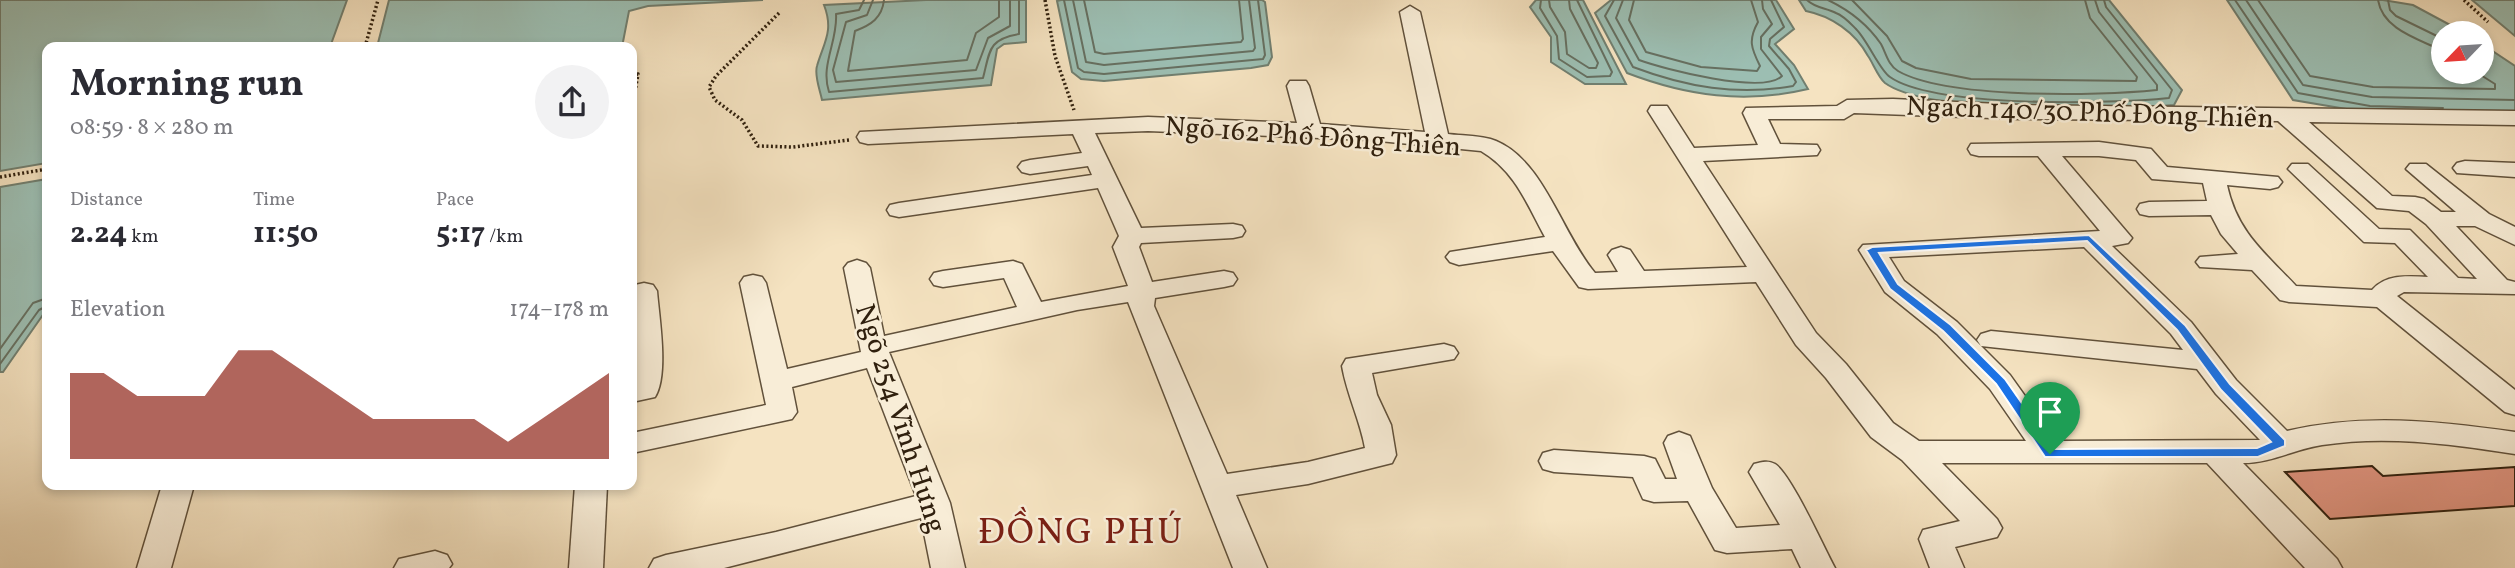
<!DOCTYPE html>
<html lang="en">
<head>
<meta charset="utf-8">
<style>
  body { margin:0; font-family:Vollkorn,serif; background:#f2f2f3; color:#2b2b33; height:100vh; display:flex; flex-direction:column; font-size:26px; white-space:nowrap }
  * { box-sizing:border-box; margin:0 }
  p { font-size:23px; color:#7c7c81 }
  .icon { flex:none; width:38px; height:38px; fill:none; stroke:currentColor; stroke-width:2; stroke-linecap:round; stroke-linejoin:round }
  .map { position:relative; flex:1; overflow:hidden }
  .panel { position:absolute; left:42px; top:42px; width:595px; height:448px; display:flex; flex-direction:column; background:#fff; border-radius:14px; box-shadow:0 4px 10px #0003 }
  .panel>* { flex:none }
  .needle { width:46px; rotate:245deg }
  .tools { position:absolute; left:2431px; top:21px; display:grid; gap:14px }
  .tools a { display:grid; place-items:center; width:63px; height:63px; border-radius:50%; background:#fff; box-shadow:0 4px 10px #0003; font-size:35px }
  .pin { position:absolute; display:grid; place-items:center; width:60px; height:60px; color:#fff; margin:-72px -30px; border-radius:50% 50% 50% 0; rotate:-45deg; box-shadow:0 0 7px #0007 }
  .pin .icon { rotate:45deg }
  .round { display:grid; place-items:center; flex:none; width:74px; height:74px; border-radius:37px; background:#f2f2f3 }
  .headline { display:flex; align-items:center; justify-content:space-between; height:119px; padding:0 28px }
  h1 { font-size:38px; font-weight:700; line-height:52px }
  .figures { display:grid; grid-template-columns:repeat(3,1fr); gap:10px; height:119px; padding:7px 28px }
  .figures div { display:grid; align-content:center }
  .figures b { font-size:30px; font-weight:700 }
  .figures small { font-size:19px; font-weight:400 }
  .figures p { font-size:19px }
  .chart { height:196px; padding:14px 28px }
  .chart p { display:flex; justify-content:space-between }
  .chart svg { width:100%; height:126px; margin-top:7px; fill:#8f2418; opacity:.7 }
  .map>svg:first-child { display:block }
</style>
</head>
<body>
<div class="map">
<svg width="2515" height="568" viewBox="0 0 2515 568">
  <rect width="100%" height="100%" fill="#f5e3c1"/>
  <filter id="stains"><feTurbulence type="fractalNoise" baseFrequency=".00286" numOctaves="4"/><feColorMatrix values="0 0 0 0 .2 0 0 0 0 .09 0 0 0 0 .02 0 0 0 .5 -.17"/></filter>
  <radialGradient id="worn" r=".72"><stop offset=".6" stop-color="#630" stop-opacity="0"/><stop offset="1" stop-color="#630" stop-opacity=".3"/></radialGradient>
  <g fill="#9cbeb2" stroke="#717f70" stroke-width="2">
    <path d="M0 0H347L330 47H47V163L0 171Z"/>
    <path d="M389 0H763L648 6 629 11 622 47H377Z"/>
    <path d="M926 0H1026V42L1004 44 997 49 991 85 822 100C820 90 814 75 817 66 824 42 834 31 824 5Z"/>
    <path d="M1061 0H1262L1265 2 1272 57 1268 65 1251 68 1104 81 1081 79 1072 72 1057 1Z"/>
    <path d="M1536 0H1583L1626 84H1585L1551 62V37L1530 7Z"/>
    <path d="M1611 0H1776L1794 29 1775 44 1794 65 1808 89C1745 104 1687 96 1627 73L1595 13Z"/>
    <path d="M1799 0H2109L2182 90 2174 105C2116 110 1929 115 1885 83 1878 77 1873 63 1868 56 1855 32 1831 16 1806 11Z"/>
    <path d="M2227 0H2383L2413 5 2465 33H2443V72H2482V44L2515 66V116L2370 113 2293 100Z"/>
    <path d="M2472 0H2515V36Z"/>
    <path d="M47 179V309L3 372H0V187Z"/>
  </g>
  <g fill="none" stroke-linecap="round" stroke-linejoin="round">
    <g stroke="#666f60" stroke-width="2">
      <path d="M864 0 859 10 836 14C838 41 820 65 829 92L983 78C990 51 988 39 1019 34V0"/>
      <path d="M873 0 867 15 846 22 833 70 836 82 976 70 988 38 1010 26V0"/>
      <path d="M884 0C882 18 871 25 855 31L848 71 967 60 976 33 999 17V0"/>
      <path d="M1064 0 1078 68 1084 72 1104 74 1263 59 1265 55 1258 0"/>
      <path d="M1073 0 1086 62 1104 65 1253 51 1255 48 1249 0"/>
      <path d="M1084 0 1095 52 1104 54 1241 42 1243 39 1239 0"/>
      <path d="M1541 0 1540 8 1557 36 1559 59 1587 77 1610 76 1612 72 1577 0"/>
      <path d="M1549 0 1550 7 1565 32 1567 54 1589 68H1596L1598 63 1570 9 1569 0"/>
      <path d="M1614 0 1605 16 1633 67C1686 87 1737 96 1793 86L1796 82 1789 69 1769 46 1770 39 1784 27 1771 0"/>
      <path d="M1623 0 1616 18 1639 60C1664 69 1763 95 1782 76L1761 49V37L1772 24 1763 9 1762 0"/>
      <path d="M1634 0 1629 20 1646 52 1701 67 1757 71 1760 66C1751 48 1748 40 1758 22L1751 0"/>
      <path d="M1807 0C1815 8 1826 8 1836 13 1844 16 1850 23 1856 29 1868 41 1880 71 1890 77 1934 108 2112 104 2169 98L2172 90 2106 7 2104 0"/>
      <path d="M1828 0C1849 10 1868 25 1881 44 1886 53 1888 65 1898 71 1947 99 2098 96 2157 90V85L2099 12 2095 0"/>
      <path d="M1852 0 1887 36 1902 61 1916 68 1971 79 2136 81 2137 77 2090 18 2085 0"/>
      <path d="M2235 0 2298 93 2370 106 2443 108"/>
      <path d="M2246 0 2303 85 2372 97 2515 100"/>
      <path d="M2258 0 2310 76 2373 87 2495 89V84L2476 72"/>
      <path d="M2378 0C2383 30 2419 39 2443 51"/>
      <path d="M2388 0 2390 10 2396 16 2443 39"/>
      <path d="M0 349 33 303 47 298"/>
      <path d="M0 364 39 310 47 306"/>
    </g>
  </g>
  <path fill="#e29581" stroke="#30200e" stroke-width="2" d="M2372 466 2383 476 2515 467V506L2330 519 2285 472Z"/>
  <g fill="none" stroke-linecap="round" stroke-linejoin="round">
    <defs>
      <g id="minor">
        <path d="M1410 6 1420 12 1448 134C1463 136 1482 135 1496 141 1544 161 1562 234 1595 273L1618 272 1608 255 1612 250 1621 247 1630 250 1644 271 1747 267 1648 111 1651 106H1667L1694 148 1758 145 1743 113 1746 108 1837 106 1847 100 1893 99 2020 105 2515 111V125L2309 122 2392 196 2415 197 2424 199 2441 212H2456L2406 169 2410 164H2426L2489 214 2515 227V245L2475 226H2456L2507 280 2515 282V294L2404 292 2397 296 2515 390V415L2505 412 2377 307 2289 302 2280 300 2252 270 2200 267 2196 262 2200 257 2238 254 2221 234 2211 215 2149 216 2140 214 2137 209 2140 204 2149 202 2207 201 2203 183 2152 179 2136 160 2099 156H2062L2132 238 2128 243 2112 246 2191 322 2236 380 2287 431C2363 413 2438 421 2515 432V454C2451 444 2386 435 2322 445 2295 449 2271 463 2243 463L2337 559 2342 568H2305L2207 463H1942L1997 519 2002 528 1997 537 1955 547 1964 568H1930L1919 539 1923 530 1960 521 1902 460 1871 437 1826 378 1796 345 1756 282 1588 289 1579 287 1553 251 1459 265 1450 262 1446 257 1450 252 1545 237C1527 204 1515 171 1481 151L1369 140 1148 131 1095 133 1141 228 1233 224 1242 226 1245 231 1242 236 1233 238 1141 243 1139 247 1152 282 1224 271 1233 273 1237 279 1233 285 1224 287 1155 298 1154 306 1227 474 1308 462 1365 448C1360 420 1347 395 1342 366L1346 359 1444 344 1454 347 1458 353 1454 359 1372 373 1377 395 1391 425 1396 455 1392 463 1308 484 1236 495 1267 568H1233L1128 302 1077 310 889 352 950 503 965 568H931L921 518 724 568H649L654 559 666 555 776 532 916 496 867 368 792 387 797 412 792 419 632 453V433L766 405 740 283 744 277 753 275 762 277 766 283 787 369 861 352 844 268 848 263 857 260 866 263 870 268 884 336 1017 307 1004 278 943 287 934 285 930 279 934 273 943 271 1013 261 1022 264 1041 302 1128 286 1113 247 1119 236 1098 188 899 217 890 215 887 210 890 205 899 203 1092 175 1088 166 1030 174 1022 172 1018 167 1022 162 1030 160 1082 153 1073 134 868 144 860 142 857 137 860 132 1148 117 1297 123 1287 86 1290 81H1306L1309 86 1320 124 1425 132 1400 12ZM1854 113 2020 119 2278 121 2377 208 2409 211 2426 224 2477 279 2458 278 2410 230 2379 229 2308 164H2292L2288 169 2364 242 2395 243 2428 277C2408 276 2386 274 2372 290L2296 286C2265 253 2237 232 2227 185L2270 189 2278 187 2282 182 2278 177 2167 167 2151 149 2099 142 1971 144 1968 149 1971 154 1979 156H2038L2100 231 1863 245 1859 250 1885 292 1937 334 1990 389 2026 441H1919L1893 423 1846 364 1816 333 1703 161 1817 155 1820 150 1817 145 1780 144 1768 119H1844ZM2084 247 2171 334 2183 350 1991 331 1981 334 1977 340 1981 346 2197 369 2216 394 2260 440 2057 441 2010 375 1957 322 1904 281 1889 257Z"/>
        <path d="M2465 161 2515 163V177L2457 173 2453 168 2457 163Z"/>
        <path d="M644 283 653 285 657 291C659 317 669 375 655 397L632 402V290L635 285Z"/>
        <path d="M1679 432 1690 436 1712 488 1736 528 1780 525 1749 472 1754 464C1761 462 1768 460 1775 464 1791 474 1824 548 1835 568H1801L1792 549 1727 553 1715 550 1688 501 1654 502 1643 499 1633 477 1554 472 1543 469 1539 461 1543 453 1554 450 1644 456 1655 459 1665 479H1677L1664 443 1668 436Z"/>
        <path d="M162 485H194L171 568H137Z"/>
        <path d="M575 485H607L603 568H569Z"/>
        <path d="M435 551 447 555 452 564 449 568H394L399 559Z"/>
      </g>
    </defs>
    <use href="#minor" stroke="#61513b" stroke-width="3"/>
    <g stroke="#30200e" stroke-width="3.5" stroke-dasharray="2 2.5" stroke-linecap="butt">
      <path d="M1045 0 1055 56 1074 110"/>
      <path d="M2464 0 2488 22"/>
      <path d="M779 13 716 76 709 87 715 100 742 120 758 146 793 147 849 140"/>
      <path d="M365 47 378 0"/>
      <path d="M632 75 638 74 632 109"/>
      <path d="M0 177 47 169"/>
    </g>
    <use href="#minor" fill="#f8edd7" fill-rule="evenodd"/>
  </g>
  <path fill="#1a73e8" stroke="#fff" stroke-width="2" fill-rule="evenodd" d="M2089 235 2185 325 2230 384 2285 440V446L2258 457H2045L1996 384 1943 331 1890 289 1866 250 1872 247ZM2087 241 2177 330 2221 390 2271 442 2257 448 2054 449 2005 379 1951 325 1898 284 1879 253Z"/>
  <g text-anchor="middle" stroke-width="5" stroke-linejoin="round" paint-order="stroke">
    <g font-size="28" fill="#30200e" stroke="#f8edd7">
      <text transform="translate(2090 111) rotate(2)" y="10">Ngách 140/30 Phố Đông Thiên</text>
      <text transform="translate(1313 135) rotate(4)" y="10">Ngõ 162 Phố Đông Thiên</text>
      <text transform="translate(902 418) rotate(72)" y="10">Ngõ 254 Vĩnh Hưng</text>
    </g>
    <g font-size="37" letter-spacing="2" fill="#7a1f14" stroke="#f8edd7">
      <text x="1081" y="543">ĐỒNG PHÚ</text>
    </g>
  </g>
  <rect width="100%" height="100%" filter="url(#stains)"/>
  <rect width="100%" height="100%" fill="url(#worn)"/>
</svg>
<div class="tools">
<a><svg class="needle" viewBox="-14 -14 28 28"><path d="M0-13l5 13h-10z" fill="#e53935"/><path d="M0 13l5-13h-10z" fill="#7c7c81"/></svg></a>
</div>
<div class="pin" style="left:2050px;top:454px;background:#1e9e55"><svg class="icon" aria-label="arrive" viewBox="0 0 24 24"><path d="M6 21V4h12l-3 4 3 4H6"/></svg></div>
<section class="panel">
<div class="headline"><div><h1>Morning run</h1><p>08:59 · 8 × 280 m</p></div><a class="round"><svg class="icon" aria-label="share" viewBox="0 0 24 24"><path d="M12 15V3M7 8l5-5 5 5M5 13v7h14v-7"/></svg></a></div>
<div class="figures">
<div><p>Distance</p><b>2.24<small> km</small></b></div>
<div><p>Time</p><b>11:50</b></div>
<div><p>Pace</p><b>5:17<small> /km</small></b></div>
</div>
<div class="chart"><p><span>Elevation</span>174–178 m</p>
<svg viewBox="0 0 160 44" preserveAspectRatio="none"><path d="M0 44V14L10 14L20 22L30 22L40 22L50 6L60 6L70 14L80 22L90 30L100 30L110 30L120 30L130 38L140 30L150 22L160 14V44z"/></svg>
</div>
</section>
</div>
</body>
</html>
